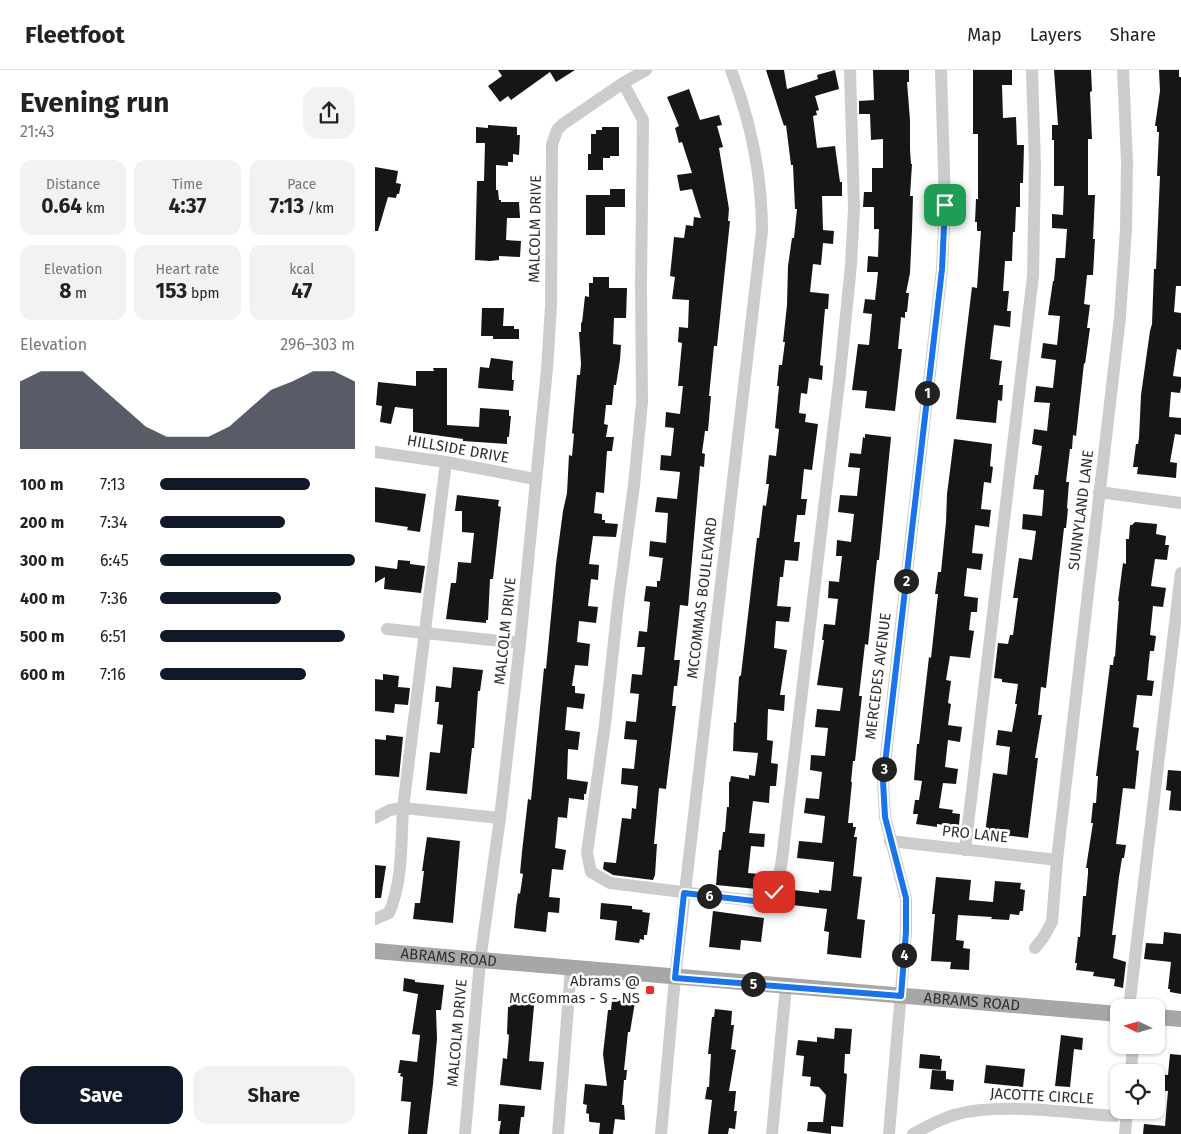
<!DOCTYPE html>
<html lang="en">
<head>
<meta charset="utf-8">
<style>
  body { margin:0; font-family:"Fira Sans",sans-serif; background:#f2f2f2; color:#222; height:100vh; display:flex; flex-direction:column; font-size:19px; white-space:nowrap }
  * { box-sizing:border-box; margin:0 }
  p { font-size:16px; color:#767676 }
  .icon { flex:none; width:28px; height:28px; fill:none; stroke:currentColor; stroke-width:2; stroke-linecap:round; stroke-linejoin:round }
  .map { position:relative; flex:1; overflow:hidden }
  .sheet { display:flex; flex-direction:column; background:#fff; width:375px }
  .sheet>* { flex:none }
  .needle { width:32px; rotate:275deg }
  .fabs { position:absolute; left:735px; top:929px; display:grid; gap:10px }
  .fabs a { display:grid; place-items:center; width:55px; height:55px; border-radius:10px; background:#fff; box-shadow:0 1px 4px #0004; font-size:25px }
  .pin { position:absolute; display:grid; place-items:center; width:42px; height:42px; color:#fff; margin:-21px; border-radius:10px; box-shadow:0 2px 8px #0006 }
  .km { position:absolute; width:25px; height:25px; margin:-12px; border-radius:50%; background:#222; color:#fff; font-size:14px; line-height:25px; text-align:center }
  .round { display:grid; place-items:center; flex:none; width:52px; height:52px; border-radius:15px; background:#f2f2f2 }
  .head { display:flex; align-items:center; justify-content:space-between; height:85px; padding:0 20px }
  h1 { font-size:28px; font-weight:700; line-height:38px }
  .stats { display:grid; grid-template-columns:repeat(3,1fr); gap:8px; height:85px; padding:5px 20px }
  .stats div { display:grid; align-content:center; border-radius:12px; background:#f2f2f2; text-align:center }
  .stats b { font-size:21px; font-weight:700 }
  .stats small { font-size:14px; font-weight:400 }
  .stats p { font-size:14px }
  .chart { height:140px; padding:10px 20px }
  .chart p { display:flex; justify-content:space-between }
  .chart svg { width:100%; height:90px; margin-top:5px; fill:#111827; opacity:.7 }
  .button { display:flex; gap:10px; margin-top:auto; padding:10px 20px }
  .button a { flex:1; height:58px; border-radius:15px; background:#111827; color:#fff; font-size:20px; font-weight:700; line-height:58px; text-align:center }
  .button a+a { background:#f2f2f2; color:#222 }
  ul { padding:0 20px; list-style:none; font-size:16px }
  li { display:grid; grid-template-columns:80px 60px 1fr; align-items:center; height:38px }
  li i { height:12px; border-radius:6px; background:#111827 }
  header { display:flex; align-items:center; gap:30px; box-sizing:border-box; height:70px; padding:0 25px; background:#fff; border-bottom:1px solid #e0e0e0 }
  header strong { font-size:24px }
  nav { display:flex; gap:28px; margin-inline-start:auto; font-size:18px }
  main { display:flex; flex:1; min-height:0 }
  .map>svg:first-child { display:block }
</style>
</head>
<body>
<header>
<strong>Fleetfoot</strong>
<nav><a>Map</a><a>Layers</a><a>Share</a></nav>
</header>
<main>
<section class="sheet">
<div class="head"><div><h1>Evening run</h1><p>21:43</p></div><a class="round"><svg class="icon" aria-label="share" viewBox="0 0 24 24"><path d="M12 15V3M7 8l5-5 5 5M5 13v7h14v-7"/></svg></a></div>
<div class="stats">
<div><p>Distance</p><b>0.64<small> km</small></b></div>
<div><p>Time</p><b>4:37</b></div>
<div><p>Pace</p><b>7:13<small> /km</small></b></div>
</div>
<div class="stats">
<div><p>Elevation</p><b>8<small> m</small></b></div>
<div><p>Heart rate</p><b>153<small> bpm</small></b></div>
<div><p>kcal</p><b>47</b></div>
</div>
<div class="chart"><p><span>Elevation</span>296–303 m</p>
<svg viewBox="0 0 160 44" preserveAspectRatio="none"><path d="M0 44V11L10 6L20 6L30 6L40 15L50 24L60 33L70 38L80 38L90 38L100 33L110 24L120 15L130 11L140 6L150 6L160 11V44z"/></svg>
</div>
<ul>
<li><b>100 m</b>7:13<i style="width:77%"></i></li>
<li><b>200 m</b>7:34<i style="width:64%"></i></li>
<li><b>300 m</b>6:45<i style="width:100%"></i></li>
<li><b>400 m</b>7:36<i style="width:62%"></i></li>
<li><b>500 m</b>6:51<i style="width:95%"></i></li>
<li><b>600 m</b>7:16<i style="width:75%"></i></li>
</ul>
<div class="button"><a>Save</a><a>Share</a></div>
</section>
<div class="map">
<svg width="806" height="1064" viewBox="0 0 806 1064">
  <rect width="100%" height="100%" fill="#fff"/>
  <g fill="#161616">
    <path d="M123 0H200L181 12 175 2 136 30 133 26 125 32 113 16 127 6Z"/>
    <path d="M391 0H409L412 19 443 9 442 5 460 0 464 19 440 26 444 40 441 41 442 45 438 46 442 78 460 76 465 112H467V126H447L448 160 459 161 458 174 448 173 446 195 438 194 435 222 454 224 453 239H450L445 295 448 296 447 310 434 308 432 324 426 323 424 343 431 344 430 352 443 354 437 400 429 399 426 429H432L430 445H422L419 472H425L423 491 410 490 408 507H405L402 536 416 537 414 552 401 551 399 578 412 580 405 625H410L409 641 393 639 392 670 398 671 396 693 403 694 401 716H395L394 733 378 731 374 763 390 764 389 777 376 776 373 803 384 804 382 819 341 815 344 780H346L348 762H350L352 737H354V712H355L356 706 374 709V705L380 706 383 683 358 681 359 652 361 653 364 607 366 605 382 468H384L388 435 391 436 394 414H391L394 385 401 386 404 359 400 358 404 316H402L404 295H407L410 272H408L412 235 413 196 417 168H419L422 139H420L418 95H416L411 55 409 56Z"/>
    <path d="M498 0H534V12H532L535 50V80L536 94H537L535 126H538L537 160 535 203 531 223H534L532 242H530V248L526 247 523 279H527L520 341 490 338 492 321 477 320 483 274 494 275 497 244 488 243 490 229 500 230 503 202H492L493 186 503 187 504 159H499V137H488L489 122H497V98H508V69L496 70 495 44H484V31L499 30Z"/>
    <path d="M598 0H637V15H627L628 48 641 47 642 75H649L648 113H645V137H641L640 162H638L637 191H630L628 221H634L632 241H636L635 257 619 255 615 289 627 291 624 315H628L627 331 623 330 621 353 581 349 597 217 602 218 606 161H602V152H600L601 129H603V64H598Z"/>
    <path d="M679 0H716L717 21 715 22 717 69H713V125H720L718 169H720L718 205H712L709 234 715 235 712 258H715L710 294 709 293 701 366 698 365 697 379H695L691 412H694L692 438 693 439 691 458H689L671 618 666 617 663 645H667L660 688H663L653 768 610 763 618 703 632 705 635 677 621 675 623 660 637 662 642 634H640L643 614 627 612V609L619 608 623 573 633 574 635 565H638L643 528H638L644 488 657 490 661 461 647 459 648 444 667 446 669 420 658 419 660 405H663L667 376 657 374 659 359 672 361 675 333 659 332 661 316 678 318 681 290 666 288 668 273 682 275 685 246 673 245 678 211H679L681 188H690L692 159 677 158V144L688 145 689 116H679V70H677V55H683Z"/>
    <path d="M784 0H804V7H806V216H801L799 242 806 243V280L802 279 798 306 806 307V317L805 323 796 322 794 347 806 348V365L800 364 795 392 802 393 801 408 762 404 763 397H758L761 374H763L764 368 766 325 775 261 777 254 779 199H781L785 106H782L784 62H782V56H780L785 21Z"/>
    <path d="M314 19 325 50 344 45 347 55 342 56 348 77 344 78 354 139 353 151H355L342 276H339L334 326H336L333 361H330L327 383 330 384 329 397 325 396 313 536 305 535 299 590H305L302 616H299L297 636H301L291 719 284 718 279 774H282L280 805 278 810 238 805 228 799 229 792 241 793 247 748 256 749 257 738 261 739 263 716 246 714 247 698 259 699 262 670 249 669 251 651 261 652 264 624 255 623 257 604 267 605 270 577H262L264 561 272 562 275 532 269 531 271 516 282 517V511H285L288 488 274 486 275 471 291 473 293 443 280 442 282 427 302 429 305 402 285 400 286 385 296 386 299 358 290 357 291 342 305 344 308 316H303L307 273 303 272 304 257 313 258 314 230 297 229 300 207 295 206 299 167 309 168 311 155 318 156 319 147 326 148 317 119 305 121 302 105 317 103 307 72 304 73 300 58 304 56 292 27Z"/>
    <path d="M113 55 142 57V65H145L144 85 138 84V92H133V96L121 95V120H123L124 130H126V132H144L145 148H132L131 170 146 171 145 187 124 186V190L115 191 100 190 102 111H109L110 73H101V57L113 58Z"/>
    <path d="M227 57H244V86H235V88H228V100H213V84H216V64H221V60H227Z"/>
    <path d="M0 97 23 101 21 113 26 114 24 124H22L21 128 13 127 3 161H0Z"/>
    <path d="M235 119H250V137H230V165H211V125H235Z"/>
    <path d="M218 207H234V218H252L251 248H239L238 274 246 275 245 290 241 315H239L237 335H231L229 354 233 355 231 367H239L237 381H232L229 423 221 422 219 443 227 444V450H230V453L243 454 241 467 218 466 214 494 224 495 223 510 216 509 213 536 223 537 221 553 204 551 202 572 215 574 213 596 200 595 197 616H200V623L210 624 208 639 192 637 190 660 205 662 203 680 193 679 192 709 213 712 211 724H209V730L194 728 192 748 183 747 180 778 191 780 188 800 177 799 174 827 185 828 184 843 173 842 171 862 139 858 141 837 143 823 145 824 148 804 145 803 147 782 153 729 156 730 169 598 171 599 181 494 188 441 192 423 194 385 197 386 199 364 197 363 202 305H205L206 294 204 262H206V252L207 253 210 226 214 227V213H218Z"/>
    <path d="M107 238H129L128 256H139V259H144V269H118V266H106Z"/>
    <path d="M116 288 138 291 137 304V310H139L138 321 103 318 105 297 114 298Z"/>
    <path d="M58 298H72V355L104 357 105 338 134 340V346H136L134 367H132V374L88 371V369L38 362V339L20 337 16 354 5 352 7 336 1 335 3 312 41 316V301H59Z"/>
    <path d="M490 364 516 367 504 490H502L493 575 490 574 484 626H487L480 691H478L476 712H477L473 753H478V757H481L479 767H482L478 806 487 807 482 849 490 850 486 888 452 884 454 862 449 861 452 839 417 835 418 820 444 823V820L456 821 459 792 422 788 424 771 447 773 450 746 429 743 431 728 444 729 447 702 435 700 436 685 450 686 453 658 440 657 442 639 465 641 468 618 442 615 449 570H447L449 554 460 555 463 529 453 528 454 511 464 512 467 486H461L462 470 476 472 479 444 463 442 465 425 482 426 485 398 473 397 475 383 486 384 488 367 490 368Z"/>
    <path d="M579 369 617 374 615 396 618 397 616 413 609 412 606 439 616 440 614 457 600 455 597 483 608 484 606 500 592 498 589 526 603 528 602 542H596L594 560 599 561 595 588 575 586 571 610 576 611 573 633 576 634 573 655 587 657 585 672 573 670 570 697 583 699 581 714 568 713 564 738 578 740 577 743 585 744 584 755 577 754 576 756 562 754V757L541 754 543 744H538L540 730H544L547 711 539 710 542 674H544L554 587 556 588 563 524H560L563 502H566L571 452 572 424Z"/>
    <path d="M0 417 51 424 45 462 32 460 33 457 0 452Z"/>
    <path d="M82 425 124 430 123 436 126 437 118 509H115L113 550H111V553L71 549 76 513H81L83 492 96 493 99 463 87 462V441H80Z"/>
    <path d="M760 452 782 454 781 464 791 466 790 475H794L792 490 780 489 776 516 791 518 788 537 778 536 775 565 781 566 779 581H775L772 610 779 611 777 626 762 625 758 657 764 658 761 680 764 681 760 719 748 718 741 774 751 775 749 788H747L744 807 737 865H741L738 888 751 892 748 918 739 916 740 909 718 906 719 902 701 900 702 893H700L703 867H705L708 826H711L713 803V798H711L718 753H716L718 733H721L723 706H721L735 595H738L739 586 740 587 744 531H743L748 493 751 494V469H754L755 455H757Z"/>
    <path d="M23 490 35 491V494L50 496 46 523 9 519 10 507 0 513V496L22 499Z"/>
    <path d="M78 597 108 600 105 621H103L99 678H97L92 724 51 720 55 682 65 683 68 655 62 654 64 632H60L61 616 76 618Z"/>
    <path d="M8 604 24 606 23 617 35 618 33 635 20 634 19 643 0 641V609L8 610Z"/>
    <path d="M11 665 28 667 24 707 0 705V669L11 670Z"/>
    <path d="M793 700 806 701V741L794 740 796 721 791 720Z"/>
    <path d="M52 767 85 771 78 853 38 849 40 833H45L49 801H47Z"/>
    <path d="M0 795 11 796 6 828H0Z"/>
    <path d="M561 807 596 810 594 830 618 832 620 811 646 813 645 819 650 820 648 841H645L644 845 635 844 634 850 616 849 617 847 583 845 581 870 589 871 588 878 595 879 594 900 575 899 576 892 556 891 560 844H557Z"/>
    <path d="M226 833 257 836V839L268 840 267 842 275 843 272 865H269V870L265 869 264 873 240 870 242 851 225 849Z"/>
    <path d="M338 841 389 848 386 872 366 870 365 880 334 877Z"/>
    <path d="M789 862 806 864V924L795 922V919H793L796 892 769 889 771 873 788 874Z"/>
    <path d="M29 908 40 910V912L69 915 66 940H61L62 969 58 1014 52 1064H33L36 1032 26 1031 28 1007 25 1006 26 1003H23L25 990 42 992 45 965 37 964 43 924 28 921Z"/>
    <path d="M140 923 160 925 154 991 169 992 166 1020 125 1015 128 988 132 989 134 965 132 964 133 937H135L136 932H139Z"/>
    <path d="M237 930 260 932 255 962H253L249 1000H252L251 1010H249L247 1035H249L250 1050 240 1049 238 1064H224L225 1053 215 1052 214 1051V1044L211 1043 212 1035 208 1034 210 1014 232 1016 228 984 233 940H236Z"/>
    <path d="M340 939 357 941 356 955H359L356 979 361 980 354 1021H361L359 1041H362L360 1059 354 1058 353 1064H333L337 1030 330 1029 332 1017H334L336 984H333L337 947H339Z"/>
    <path d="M460 958 477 959 475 984H470L469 1003 472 1004 468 1057 456 1056V1064L432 1061 433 1052H448L451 1025 444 1017 435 1016 436 1007 427 1006 429 986 421 985 423 970 442 972V967L459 969Z"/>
    <path d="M686 965 708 968 707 980 699 979 695 1017 680 1016Z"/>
    <path d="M545 984 565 986V989H567L566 1000 544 998Z"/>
    <path d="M795 984 806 985V1064H768L769 1054 790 1056 793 1021 781 1020V1004L793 1005Z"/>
    <path d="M611 995 650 999 648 1017 609 1013Z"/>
    <path d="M557 1000 571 1001V1009L579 1010 578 1021 555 1019Z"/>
    <path d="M124 1034 150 1036 149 1047H146L144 1064H124L126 1051H123Z"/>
  </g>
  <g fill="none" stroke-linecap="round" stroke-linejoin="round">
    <g stroke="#ccc" stroke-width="12">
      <path d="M248 13 268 50 266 214 267 332 259 415 243 534 230 654 212 783 216 802 235 813 379 831C383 830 388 830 391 829 406 822 408 779 410 764L465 304 476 195 479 138 475 0"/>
      <path d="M0 382 71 392 160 409"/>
      <path d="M724 422 806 433"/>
      <path d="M12 559 145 573"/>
      <path d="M0 748 15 740 28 738 125 748"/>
      <path d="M515 771 682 790"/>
      <path d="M590 780 658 206 660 95 657 0"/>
      <path d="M0 849 14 843C28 811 26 772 28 738L71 392"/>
      <path d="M660 878 668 868 677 852 682 790 745 247 751 159 752 92 748 0"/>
      <path d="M754 938 806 503"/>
      <path d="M756 1002 758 975"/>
      <path d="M90 1064 105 891 125 748 145 573 172 299 176 236 177 75 182 60 188 54 248 13 271 0"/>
      <path d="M183 1064 196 898"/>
      <path d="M286 1064 300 908 387 161C387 105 376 52 356 0"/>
      <path d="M397 1064 411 916"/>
      <path d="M514 1064 531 862V829L510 747 508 711 567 199 570 135 566 0"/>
      <path d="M538 1064C551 1057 565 1049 579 1045 624 1032 693 1043 740 1046"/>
      <path d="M750 1064 752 1040"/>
    </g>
    <g stroke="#a7a7a7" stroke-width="16">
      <path id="s1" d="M0 881 744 944"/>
      <path d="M781 947 806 949"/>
    </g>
  </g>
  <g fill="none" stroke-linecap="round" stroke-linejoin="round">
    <defs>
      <path id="route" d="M399 822 392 829 379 831 309 823 300 908 526 926 531 862V828L510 747 508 711 567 199 570 135"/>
    </defs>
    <use href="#route" stroke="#fff" stroke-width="10"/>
    <use href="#route" stroke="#1a73e8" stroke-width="6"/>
  </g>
  <rect fill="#f22e26" stroke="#fff" stroke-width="2" x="270" y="915" width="10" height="10" rx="2.5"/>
  <g text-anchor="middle" stroke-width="5" stroke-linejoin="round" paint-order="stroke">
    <g font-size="15" fill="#2f2f2f" stroke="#fff">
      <text transform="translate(160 159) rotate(-89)" y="5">MALCOLM DRIVE</text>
      <text transform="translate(83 379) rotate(10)" y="5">HILLSIDE DRIVE</text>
      <text transform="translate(706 440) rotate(-83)" y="5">SUNNYLAND LANE</text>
      <text transform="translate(327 528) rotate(-83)" y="5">MCCOMMAS BOULEVARD</text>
      <text transform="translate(130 561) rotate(-84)" y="5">MALCOLM DRIVE</text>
      <text transform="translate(503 606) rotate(-83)" y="5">MERCEDES AVENUE</text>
      <text transform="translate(600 764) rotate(6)" y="5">PRO LANE</text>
      <text dy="5" stroke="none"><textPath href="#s1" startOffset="74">ABRAMS ROAD</textPath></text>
      <text dy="5" stroke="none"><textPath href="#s1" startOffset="599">ABRAMS ROAD</textPath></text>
      <text transform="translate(82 963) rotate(-85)" y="5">MALCOLM DRIVE</text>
      <text transform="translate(667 1026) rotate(3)" y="5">JACOTTE CIRCLE</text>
    </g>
    <g font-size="15" fill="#2f2f2f" stroke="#fff" text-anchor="end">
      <text x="265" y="916">Abrams @<tspan x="265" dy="17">McCommas - S - NS</tspan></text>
    </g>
  </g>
</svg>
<div class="fabs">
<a><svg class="needle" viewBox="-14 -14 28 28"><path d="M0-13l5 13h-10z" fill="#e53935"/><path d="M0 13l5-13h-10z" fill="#767676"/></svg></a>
<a><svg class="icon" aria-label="locate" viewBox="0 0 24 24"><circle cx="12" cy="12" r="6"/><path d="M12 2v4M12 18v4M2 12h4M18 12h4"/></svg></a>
</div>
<div class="pin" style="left:570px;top:135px;background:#1e9e55"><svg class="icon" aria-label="arrive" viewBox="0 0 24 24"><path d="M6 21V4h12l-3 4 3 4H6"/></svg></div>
<div class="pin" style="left:399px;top:822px;background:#d93025"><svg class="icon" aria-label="check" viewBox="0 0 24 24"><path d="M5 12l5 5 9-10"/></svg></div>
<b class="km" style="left:552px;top:323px">1</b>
<b class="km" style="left:531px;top:511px">2</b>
<b class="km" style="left:509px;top:699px">3</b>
<b class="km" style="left:529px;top:885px">4</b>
<b class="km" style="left:378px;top:914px">5</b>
<b class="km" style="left:334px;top:826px">6</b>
</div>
</main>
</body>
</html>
